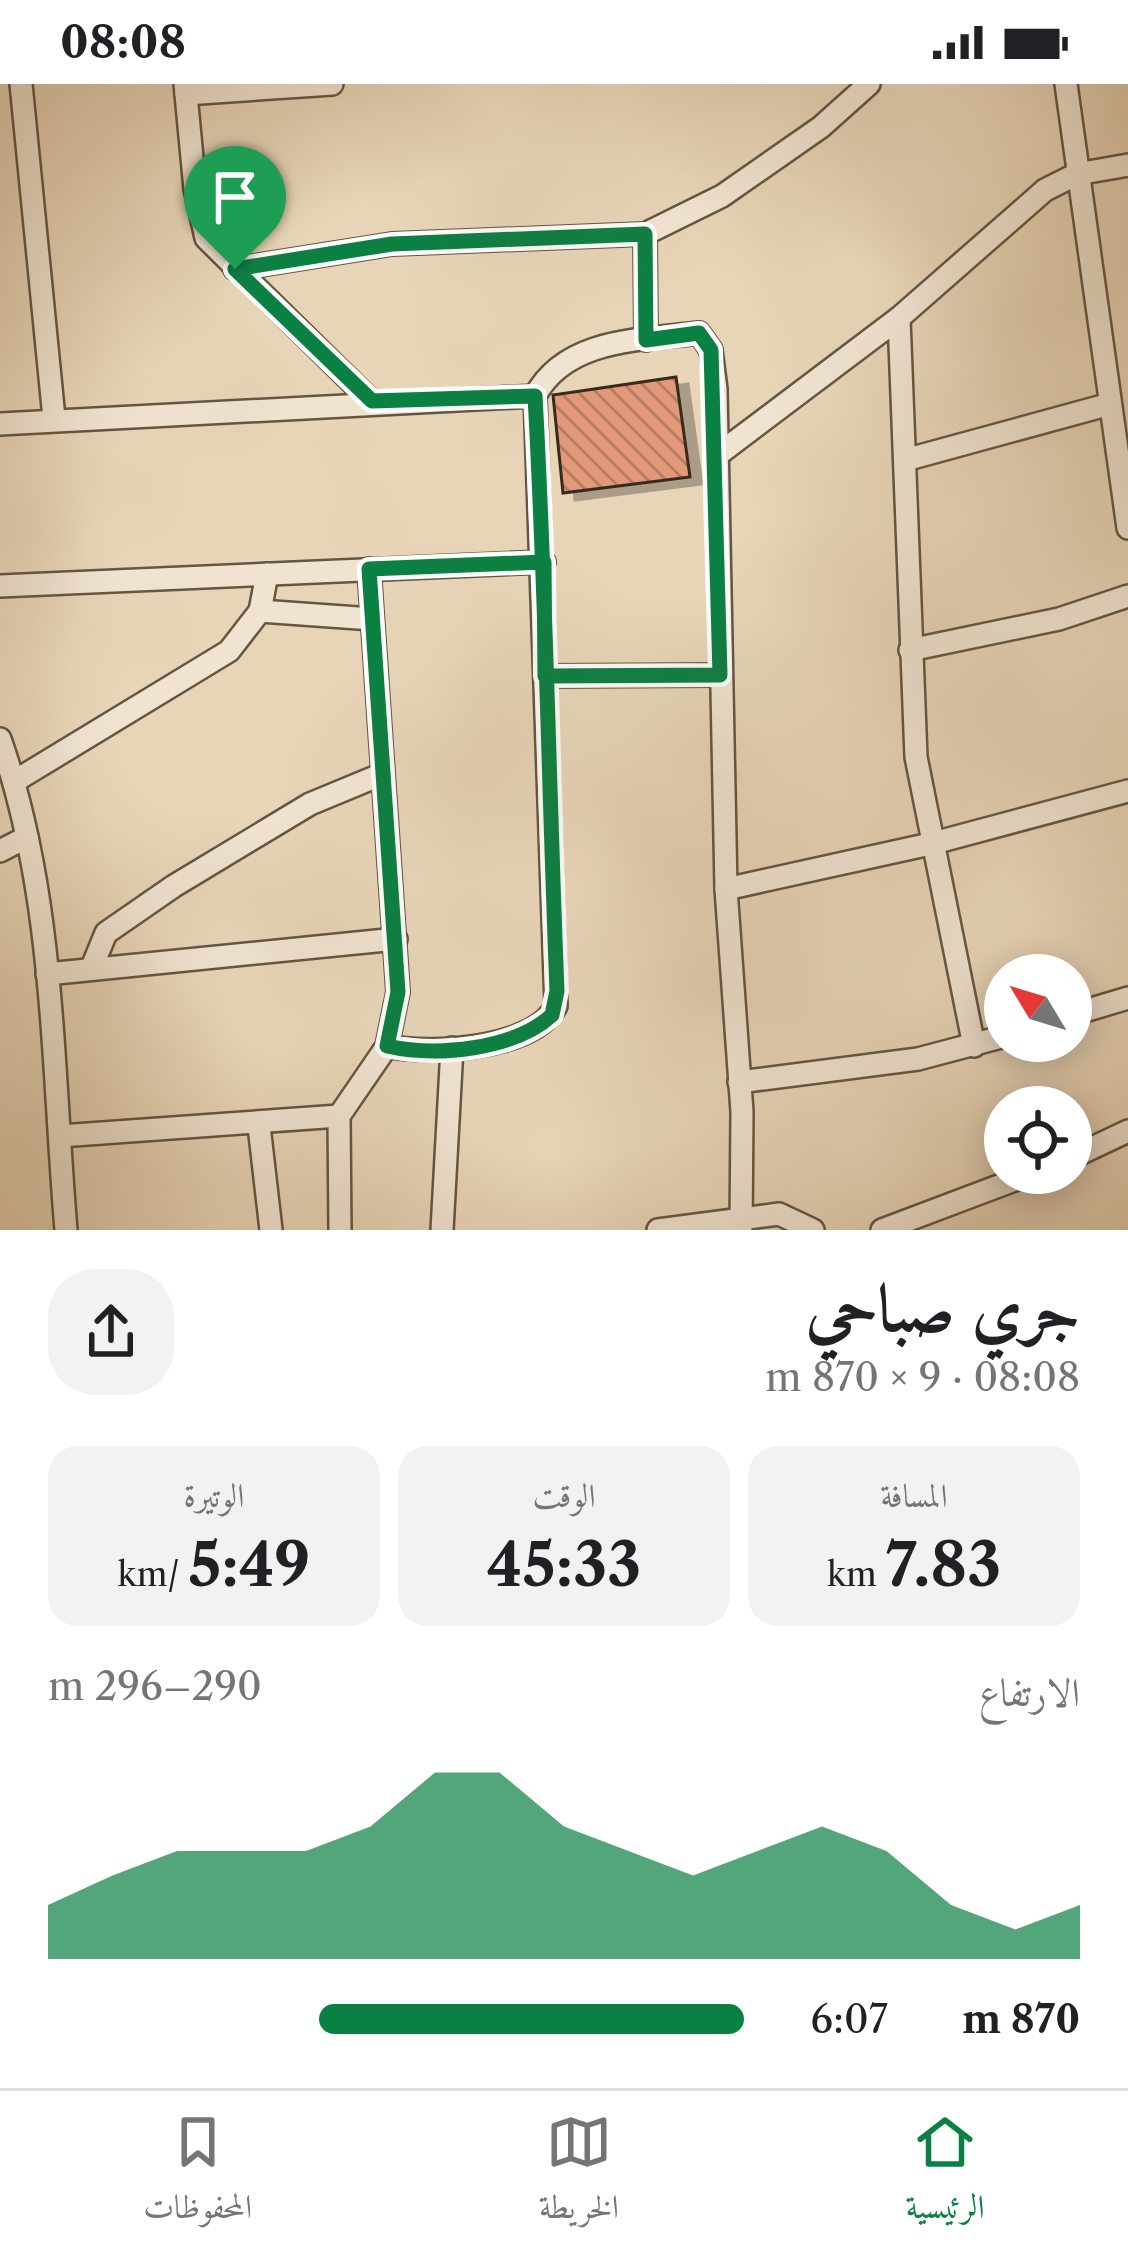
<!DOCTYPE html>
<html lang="ar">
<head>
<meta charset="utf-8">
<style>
  body { margin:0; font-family:"Libre Caslon Text",Amiri,serif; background:#f2f2f2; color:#202124; direction:rtl; height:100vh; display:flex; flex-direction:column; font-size:45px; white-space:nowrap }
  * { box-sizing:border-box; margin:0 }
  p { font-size:39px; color:#757577 }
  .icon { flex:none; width:66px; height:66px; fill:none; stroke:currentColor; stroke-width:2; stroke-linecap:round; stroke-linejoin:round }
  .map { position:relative; height:1146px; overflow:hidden; direction:ltr }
  .drawer { display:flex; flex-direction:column; background:#fff; flex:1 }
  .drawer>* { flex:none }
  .needle { width:78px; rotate:308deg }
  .tools { position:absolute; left:984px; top:870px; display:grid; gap:24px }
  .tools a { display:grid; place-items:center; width:108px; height:108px; border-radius:50%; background:#fff; box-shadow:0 6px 30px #0003; font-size:60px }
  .pin { position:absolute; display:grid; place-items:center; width:102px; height:102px; color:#fff; margin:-123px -51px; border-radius:50% 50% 50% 0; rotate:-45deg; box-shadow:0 0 12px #0007 }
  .pin .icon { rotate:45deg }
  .round { display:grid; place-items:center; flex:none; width:126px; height:126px; border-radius:48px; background:#f2f2f2 }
  .head { display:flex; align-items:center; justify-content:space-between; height:204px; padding:0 48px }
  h1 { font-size:66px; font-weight:800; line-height:90px }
  .figures { display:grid; grid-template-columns:repeat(3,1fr); gap:18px; height:204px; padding:12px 48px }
  .figures div { display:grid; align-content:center; border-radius:30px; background:#f2f2f2; text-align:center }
  .figures b { font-size:60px; font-weight:800 }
  .figures small { font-size:33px; font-weight:400 }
  .figures p { font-size:33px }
  .chart { height:336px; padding:24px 48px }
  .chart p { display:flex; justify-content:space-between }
  .chart svg { width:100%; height:216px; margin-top:12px; fill:#0b8043; opacity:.7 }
  ul { padding:0 48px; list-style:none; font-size:39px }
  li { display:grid; grid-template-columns:192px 144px 1fr; align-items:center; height:90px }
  li i { height:30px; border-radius:15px; background:#0b8043 }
  .status { display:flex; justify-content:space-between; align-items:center; height:84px; padding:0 60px; background:#fff; direction:ltr }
  .status svg { height:33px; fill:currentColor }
  .tabs { display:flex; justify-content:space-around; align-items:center; height:168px; border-top:3px solid #e0e0e0; background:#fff; font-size:33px; color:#757577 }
  .tabs a { display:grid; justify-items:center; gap:6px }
  .tabs .current { color:#0b8043 }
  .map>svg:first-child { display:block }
</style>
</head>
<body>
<div class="status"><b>08:08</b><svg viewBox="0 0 49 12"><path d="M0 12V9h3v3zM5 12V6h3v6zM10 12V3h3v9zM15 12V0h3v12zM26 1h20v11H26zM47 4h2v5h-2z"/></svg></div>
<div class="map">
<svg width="1128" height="1146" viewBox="0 0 1128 1146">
  <defs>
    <pattern id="building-back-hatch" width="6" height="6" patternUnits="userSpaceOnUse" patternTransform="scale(3)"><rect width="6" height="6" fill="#e1997a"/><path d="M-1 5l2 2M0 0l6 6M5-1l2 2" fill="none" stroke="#b77d63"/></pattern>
    <filter id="shadow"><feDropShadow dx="12" dy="7" stdDeviation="0" flood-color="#0004"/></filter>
  </defs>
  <rect width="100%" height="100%" fill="#e8d5b8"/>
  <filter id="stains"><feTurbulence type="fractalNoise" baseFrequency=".00167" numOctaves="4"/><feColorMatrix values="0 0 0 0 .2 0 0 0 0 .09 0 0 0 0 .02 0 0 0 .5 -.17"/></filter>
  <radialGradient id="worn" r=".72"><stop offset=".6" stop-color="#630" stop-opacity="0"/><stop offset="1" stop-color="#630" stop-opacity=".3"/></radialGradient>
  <path fill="url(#building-back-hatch)" stroke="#372b1a" stroke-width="3" filter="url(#shadow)" d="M676 293 690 393 563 409 553 311Z"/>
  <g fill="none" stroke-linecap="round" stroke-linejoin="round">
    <defs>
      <g id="street">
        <path d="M21 0 54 334"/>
        <path d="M185 0 195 105 206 154 372 318"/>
        <path d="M1066 0 1128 444"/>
        <path d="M186 10 332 0"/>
        <path d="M645 150 646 256"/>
        <path d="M235 185 392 160 645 150 722 112 821 43 869 0"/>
        <path d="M899 234 916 673 974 962"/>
        <path d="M0 340 535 312"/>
        <path d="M716 372 899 234 1045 106 1077 90 1128 81"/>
        <path d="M905 376 1110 320"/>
        <path d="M0 502 544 478"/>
        <path d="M260 527 372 535"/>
        <path d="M910 566 1059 535 1128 512"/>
        <path d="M545 592 720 591"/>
        <path d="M0 655C55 812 52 982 66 1146"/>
        <path d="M15 697 229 567 260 527 267 490"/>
        <path d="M0 767 27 753"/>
        <path d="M726 805 930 760 1128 707"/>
        <path d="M92 883 106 849 174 802 310 720 380 691"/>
        <path d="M47 890 396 855"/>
        <path d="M1071 931 1128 914"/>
        <path d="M387 962C429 971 534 966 556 922L535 312C566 254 641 256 699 249L711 266 716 305 726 805 742 1028 741 1146"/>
        <path d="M739 998 918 975 1005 952"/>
        <path d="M259 1042 271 1146"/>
        <path d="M60 1052 339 1032"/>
        <path d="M1071 1074 1128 1047"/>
        <path d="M340 1146 339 1032 387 962 398 908 369 485"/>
        <path d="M442 1146 452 964"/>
        <path d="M658 1146 779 1130 813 1146"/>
        <path d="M882 1146 1033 1089"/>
      </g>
    </defs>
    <use href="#street" stroke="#635642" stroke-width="26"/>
    <use href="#street" stroke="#f0e4d1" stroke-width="21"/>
  </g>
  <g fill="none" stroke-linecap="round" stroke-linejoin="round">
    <defs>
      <path id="route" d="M235 185 372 317 535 312C546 510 549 709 557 907L552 931C514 966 436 973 387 962L398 908 369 485 544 478 545 592 720 591 711 266 699 249 646 256 645 150 392 160 235 185"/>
    </defs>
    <use href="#route" stroke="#fff" stroke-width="24"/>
    <use href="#route" stroke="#0b8043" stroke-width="15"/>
  </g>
  <rect width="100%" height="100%" filter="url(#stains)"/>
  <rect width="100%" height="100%" fill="url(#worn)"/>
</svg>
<div class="tools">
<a><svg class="needle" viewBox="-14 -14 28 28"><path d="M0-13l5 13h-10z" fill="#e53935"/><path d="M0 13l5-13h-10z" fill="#757577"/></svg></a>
<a><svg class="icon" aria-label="locate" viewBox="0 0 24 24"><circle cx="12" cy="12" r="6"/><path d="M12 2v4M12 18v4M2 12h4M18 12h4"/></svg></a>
</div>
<div class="pin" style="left:235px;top:185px;background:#1e9e55"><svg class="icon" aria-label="arrive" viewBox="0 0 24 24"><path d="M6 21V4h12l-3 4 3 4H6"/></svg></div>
</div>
<section class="drawer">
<div class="head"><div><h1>جري صباحي</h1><p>08:08 · 9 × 870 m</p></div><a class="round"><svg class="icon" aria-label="share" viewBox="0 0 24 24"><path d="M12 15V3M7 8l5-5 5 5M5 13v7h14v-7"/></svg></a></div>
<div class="figures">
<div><p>المسافة</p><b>7.83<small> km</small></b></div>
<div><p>الوقت</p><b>45:33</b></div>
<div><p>الوتيرة</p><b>5:49<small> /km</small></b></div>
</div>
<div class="chart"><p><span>الارتفاع</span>290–296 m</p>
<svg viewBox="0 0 160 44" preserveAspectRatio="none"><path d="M0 44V33L10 27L20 22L30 22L40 22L50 17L60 6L70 6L80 17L90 22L100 27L110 22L120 17L130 22L140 33L150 38L160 33V44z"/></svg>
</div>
<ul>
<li><b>870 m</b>6:07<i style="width:61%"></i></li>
</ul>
</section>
<nav class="tabs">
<a class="current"><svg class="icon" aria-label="home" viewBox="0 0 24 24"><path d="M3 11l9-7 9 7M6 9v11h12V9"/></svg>الرئيسية</a>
<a><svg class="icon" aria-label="map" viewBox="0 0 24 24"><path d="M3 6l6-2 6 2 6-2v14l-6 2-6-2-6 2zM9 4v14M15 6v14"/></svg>الخريطة</a>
<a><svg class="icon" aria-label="saved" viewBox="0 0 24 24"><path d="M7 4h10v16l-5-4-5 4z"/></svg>المحفوظات</a>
</nav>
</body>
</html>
